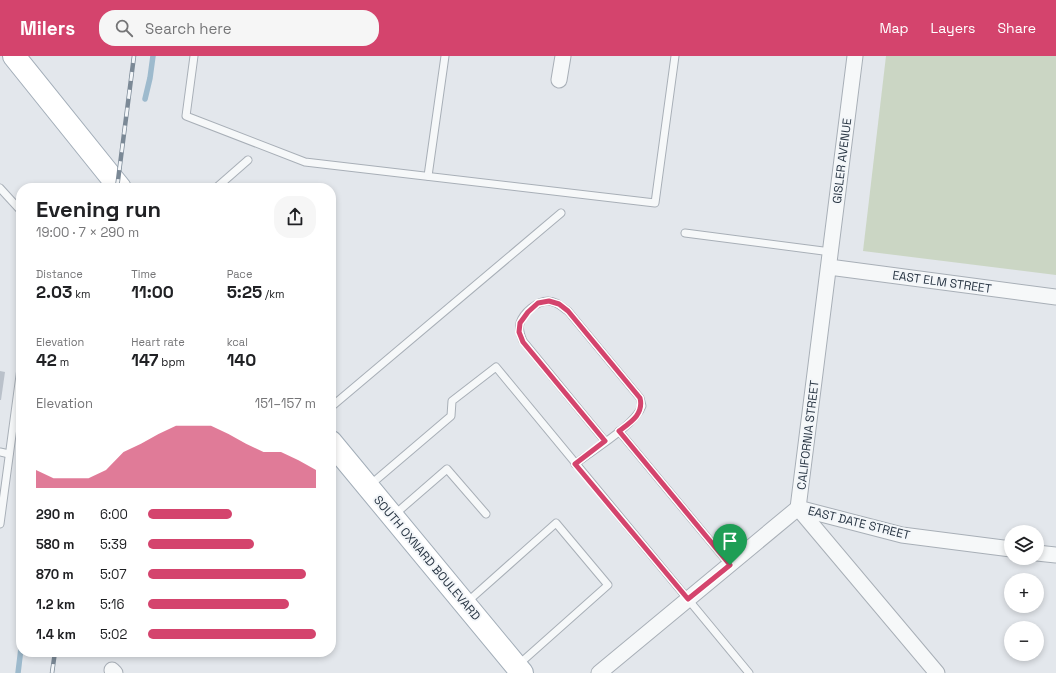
<!DOCTYPE html>
<html lang="en">
<head>
<meta charset="utf-8">
<style>
  body { margin:0; font-family:"Space Grotesk",sans-serif; background:#f6f6f6; color:#202124; height:100vh; display:flex; flex-direction:column; font-size:15px; white-space:nowrap }
  * { box-sizing:border-box; margin:0 }
  p { font-size:13px; color:#757577 }
  .icon { flex:none; width:22px; height:22px; fill:none; stroke:currentColor; stroke-width:2; stroke-linecap:round; stroke-linejoin:round }
  .map { position:relative; flex:1; overflow:hidden }
  .side { position:absolute; left:16px; top:127px; width:320px; height:474px; display:flex; flex-direction:column; background:#fff; border-radius:16px; box-shadow:0 2px 6px #0003 }
  .side>* { flex:none }
  .buttons { position:absolute; left:1004px; top:469px; display:grid; gap:8px }
  .buttons a { display:grid; place-items:center; width:40px; height:40px; border-radius:50%; background:#fff; box-shadow:0 2px 6px #0003; font-size:20px }
  .pin { position:absolute; display:grid; place-items:center; width:34px; height:34px; color:#fff; margin:-41px -17px; border-radius:50% 50% 50% 0; rotate:-45deg; box-shadow:0 0 4px #0007 }
  .pin .icon { rotate:45deg }
  .round { display:grid; place-items:center; flex:none; width:42px; height:42px; border-radius:16px; background:#f6f6f6 }
  .overview { display:flex; align-items:center; justify-content:space-between; height:68px; padding:0 20px }
  h1 { font-size:22px; font-weight:700; line-height:30px }
  .figures { display:grid; grid-template-columns:repeat(3,1fr); gap:6px; height:68px; padding:4px 20px }
  .figures div { display:grid; align-content:center }
  .figures b { font-size:17px; font-weight:700 }
  .figures small { font-size:11px; font-weight:400 }
  .figures p { font-size:11px }
  .chart { height:112px; padding:8px 20px }
  .chart p { display:flex; justify-content:space-between }
  .chart svg { width:100%; height:72px; margin-top:4px; fill:#d4446d; opacity:.7 }
  ul { padding:0 20px; list-style:none; font-size:13px }
  li { display:grid; grid-template-columns:64px 48px 1fr; align-items:center; height:30px }
  li i { height:10px; border-radius:5px; background:#d4446d }
  header { display:flex; align-items:center; gap:24px; box-sizing:border-box; height:56px; padding:0 20px; background:#d4446d; color:#fff }
  header strong { font-size:19px }
  nav { display:flex; gap:22px; margin-inline-start:auto; font-size:14px }
  .search { width:280px; height:36px; background:#f6f6f6; display:flex; align-items:center; gap:10px; box-sizing:border-box; padding:0 14px; border-radius:16px; color:#757577; font-size:15px }
  .map>svg:first-child { display:block }
</style>
</head>
<body>
<header>
<strong>Milers</strong>
<div class="search"><svg class="icon" aria-label="search" viewBox="0 0 24 24"><circle cx="10" cy="10" r="6"/><path d="M15 15l6 6"/></svg>Search here</div>
<nav><a>Map</a><a>Layers</a><a>Share</a></nav>
</header>
<div class="map">
<svg width="1056" height="617" viewBox="0 0 1056 617">
  <rect width="100%" height="100%" fill="#e3e7ec"/>
  <path fill="#cbd6c4" d="M886 0H1056V219L863 195Z"/>
  <g fill="none" stroke-linecap="round" stroke-linejoin="round">
    <g stroke="#9dbacd" stroke-width="5.5">
      <path d="M145 43 150 22 153 0"/>
      <path d="M18 617 21 592"/>
    </g>
  </g>
  <path fill="#bac1ca" d="M0 315 5 316 1 344H0Z"/>
  <g fill="none" stroke-linecap="round" stroke-linejoin="round">
    <defs>
      <g id="service">
        <path d="M194 0 186 60 305 106 655 147 675 0"/>
        <path d="M428 120 445 0"/>
        <path d="M0 132 21 155"/>
        <path d="M216 132 248 104"/>
        <path d="M685 177 831 196"/>
        <path d="M331 351 561 157"/>
        <path d="M619 375 730 509"/>
        <path d="M0 396 9 398"/>
        <path d="M575 408C593 394 635 369 642 350L640 342 568 255C562 251 556 245 548 245 537 245 523 257 520 267 518 274 521 280 523 285L605 385"/>
        <path d="M370 429 451 360 452 345 496 311 749 617"/>
        <path d="M394 459 447 413 486 458"/>
        <path d="M0 468 21 312"/>
        <path d="M466 547 556 467 608 529 518 609"/>
      </g>
      <g id="minor">
        <path d="M855 0 798 452 937 617"/>
        <path d="M559 24 563 0"/>
        <path d="M829 211 1056 241"/>
        <path d="M1037 497 1056 499"/>
        <path d="M112 614 115 617"/>
        <path d="M599 617 798 452 902 479 1011 493"/>
      </g>
      <g id="primary">
        <path d="M14 0 120 132"/>
        <path d="M331 386 522 617"/>
      </g>
    </defs>
    <use href="#service" stroke="#a8afb7" stroke-width="9"/>
    <use href="#minor" stroke="#a8afb7" stroke-width="17"/>
    <use href="#primary" stroke="#a2adb8" stroke-width="24"/>
    <use href="#service" stroke="#f6f8f9" stroke-width="7"/>
    <use href="#minor" stroke="#f6f8f9" stroke-width="15"/>
    <use href="#primary" stroke="#fff" stroke-width="22"/>
    <defs>
      <g id="rail">
        <path d="M117 132 134 0"/>
        <path d="M52 617 55 596"/>
      </g>
    </defs>
    <use href="#rail" stroke="#7b8996" stroke-width="4.5"/>
    <use href="#rail" stroke="#f3f6f9" stroke-width="3" stroke-dasharray="9" stroke-linecap="butt"/>
  </g>
  <g fill="none" stroke-linecap="round" stroke-linejoin="round">
    <defs>
      <path id="route" d="M549 245 559 248 568 255 640 342C644 358 631 366 619 375L730 509 688 543 575 408 605 385 523 286 519 276 520 267 528 256 538 247Z"/>
    </defs>
    <use href="#route" stroke="#fff" stroke-width="8"/>
    <use href="#route" stroke="#d4446d" stroke-width="5"/>
  </g>
  <g text-anchor="middle" stroke-width="4" stroke-linejoin="round" paint-order="stroke">
    <g font-size="12" fill="#2a3745" stroke="#f3f6f9">
      <text transform="translate(842 105) rotate(-83)" y="4">GISLER AVENUE</text>
      <text transform="translate(942 226) rotate(8)" y="4">EAST ELM STREET</text>
      <text transform="translate(808 379) rotate(-83)" y="4">CALIFORNIA STREET</text>
      <text transform="translate(859 467) rotate(14)" y="4">EAST DATE STREET</text>
      <text transform="translate(427 502) rotate(50)" y="4">SOUTH OXNARD BOULEVARD</text>
    </g>
  </g>
</svg>
<div class="buttons">
<a><svg class="icon" aria-label="layers" viewBox="0 0 24 24"><path d="M12 4l9 5-9 5-9-5zM3 14l9 5 9-5"/></svg></a>
<a>+</a>
<a>−</a>
</div>
<div class="pin" style="left:730px;top:509px;background:#1e9e55"><svg class="icon" aria-label="arrive" viewBox="0 0 24 24"><path d="M6 21V4h12l-3 4 3 4H6"/></svg></div>
<section class="side">
<div class="overview"><div><h1>Evening run</h1><p>19:00 · 7 × 290 m</p></div><a class="round"><svg class="icon" aria-label="share" viewBox="0 0 24 24"><path d="M12 15V3M7 8l5-5 5 5M5 13v7h14v-7"/></svg></a></div>
<div class="figures">
<div><p>Distance</p><b>2.03<small> km</small></b></div>
<div><p>Time</p><b>11:00</b></div>
<div><p>Pace</p><b>5:25<small> /km</small></b></div>
</div>
<div class="figures">
<div><p>Elevation</p><b>42<small> m</small></b></div>
<div><p>Heart rate</p><b>147<small> bpm</small></b></div>
<div><p>kcal</p><b>140</b></div>
</div>
<div class="chart"><p><span>Elevation</span>151–157 m</p>
<svg viewBox="0 0 160 44" preserveAspectRatio="none"><path d="M0 44V33L10 38L20 38L30 38L40 33L50 22L60 17L70 11L80 6L90 6L100 6L110 11L120 17L130 22L140 22L150 27L160 33V44z"/></svg>
</div>
<ul>
<li><b>290 m</b>6:00<i style="width:50%"></i></li>
<li><b>580 m</b>5:39<i style="width:63%"></i></li>
<li><b>870 m</b>5:07<i style="width:94%"></i></li>
<li><b>1.2 km</b>5:16<i style="width:84%"></i></li>
<li><b>1.4 km</b>5:02<i style="width:100%"></i></li>
</ul>
</section>
</div>
</body>
</html>
